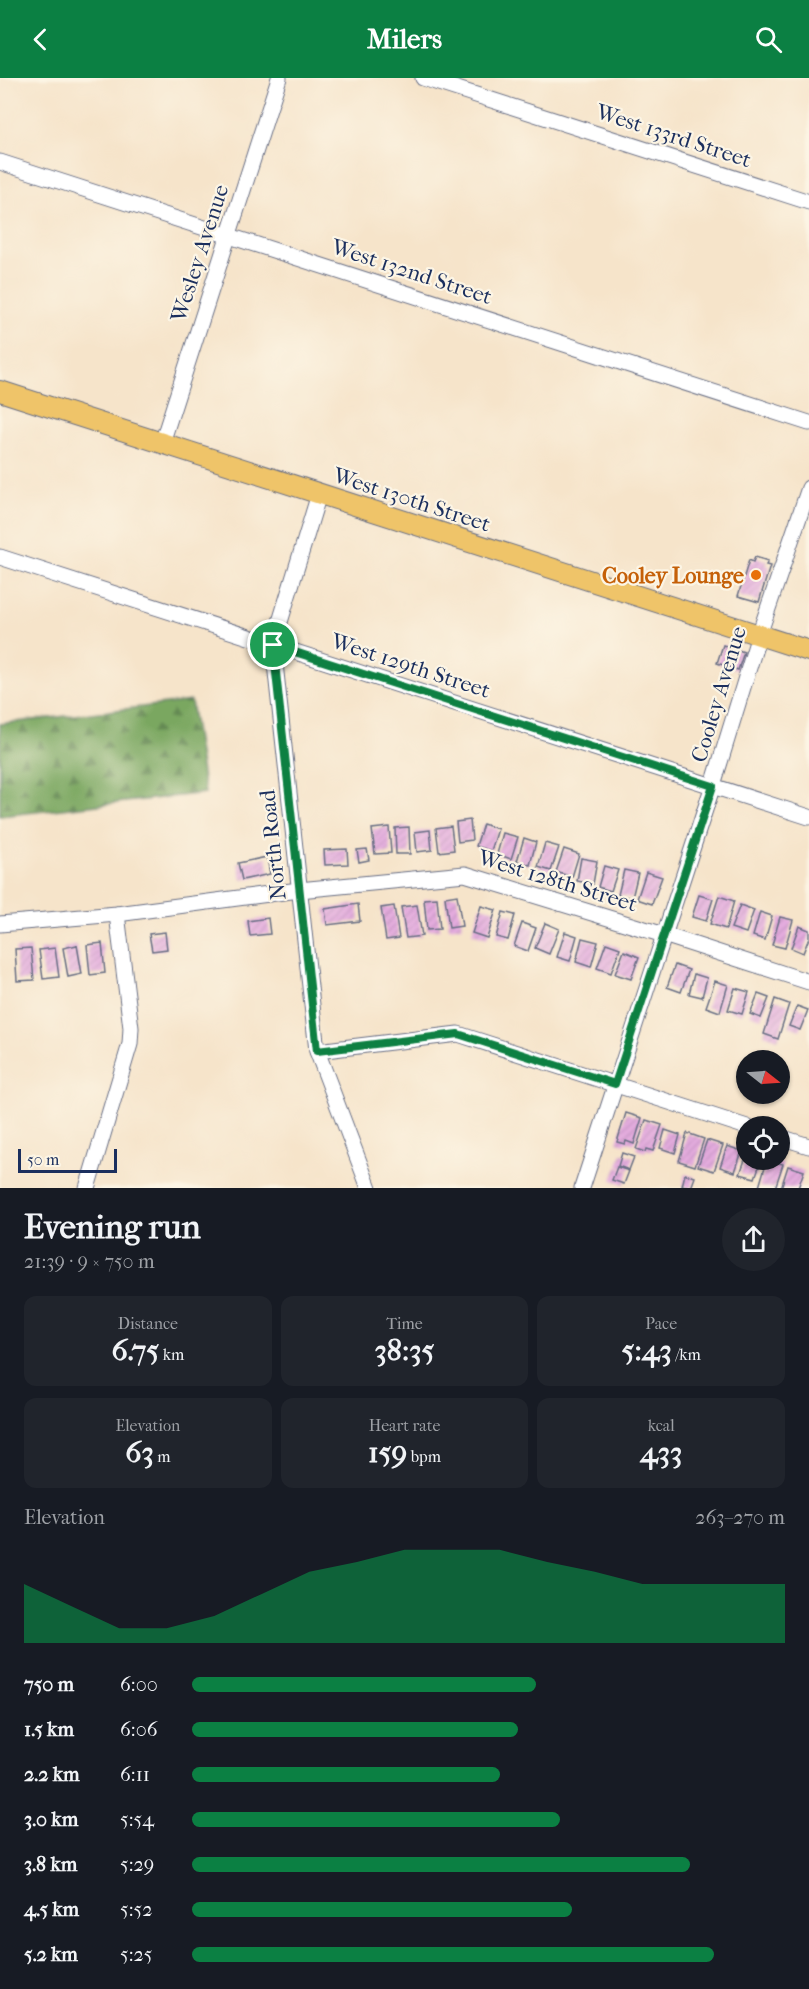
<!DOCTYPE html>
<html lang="en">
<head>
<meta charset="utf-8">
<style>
  body { margin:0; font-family:"IM FELL French Canon",serif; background:#20242c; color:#f1f3f6; height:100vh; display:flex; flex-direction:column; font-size:22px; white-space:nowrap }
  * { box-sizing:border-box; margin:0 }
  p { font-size:20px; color:#9ea1a6 }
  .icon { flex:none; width:33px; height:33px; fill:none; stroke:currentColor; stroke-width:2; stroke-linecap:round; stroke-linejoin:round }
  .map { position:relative; height:1110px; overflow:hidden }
  .details { display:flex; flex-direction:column; background:#171b24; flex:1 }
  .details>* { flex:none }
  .needle { width:39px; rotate:107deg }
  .buttons { position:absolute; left:736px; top:972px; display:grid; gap:12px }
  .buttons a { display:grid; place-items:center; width:54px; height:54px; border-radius:50%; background:#171b24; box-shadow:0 2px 4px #0004; font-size:30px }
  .scale { position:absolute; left:18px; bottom:15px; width:99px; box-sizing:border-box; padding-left:6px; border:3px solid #1b2f5e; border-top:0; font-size:16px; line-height:21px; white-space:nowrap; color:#1b2f5e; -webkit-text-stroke:4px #fcf5e5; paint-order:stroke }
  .pin { position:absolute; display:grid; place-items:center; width:51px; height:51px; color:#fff; margin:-26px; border:3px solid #fff; border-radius:50%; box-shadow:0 2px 6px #0007 }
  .round { display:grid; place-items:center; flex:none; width:63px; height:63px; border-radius:32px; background:#20242c }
  .overview { display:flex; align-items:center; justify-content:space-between; height:102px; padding:0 24px }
  h1 { font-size:33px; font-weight:800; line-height:45px }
  .figures { display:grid; grid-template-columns:repeat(3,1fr); gap:9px; height:102px; padding:6px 24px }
  .figures div { display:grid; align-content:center; border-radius:12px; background:#20242c; text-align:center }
  .figures b { font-size:30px; font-weight:800 }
  .figures small { font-size:16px; font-weight:400 }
  .figures p { font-size:16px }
  .chart { height:168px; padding:12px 24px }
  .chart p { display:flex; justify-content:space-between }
  .chart svg { width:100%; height:108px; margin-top:6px; fill:#0b8043; opacity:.7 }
  ul { padding:0 24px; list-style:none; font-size:20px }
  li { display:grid; grid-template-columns:96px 72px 1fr; align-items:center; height:45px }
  li i { height:15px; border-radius:8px; background:#0b8043 }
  header { display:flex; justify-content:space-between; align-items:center; height:78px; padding:0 24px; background:#0b8043; color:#fff; font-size:27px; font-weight:800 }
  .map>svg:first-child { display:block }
</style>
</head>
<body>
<header><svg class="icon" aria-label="back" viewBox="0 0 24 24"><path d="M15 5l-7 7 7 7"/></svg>Milers<svg class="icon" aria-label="search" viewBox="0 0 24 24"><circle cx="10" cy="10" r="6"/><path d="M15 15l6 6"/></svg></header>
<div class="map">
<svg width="809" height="1110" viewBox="0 0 809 1110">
  <defs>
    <pattern id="forest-firs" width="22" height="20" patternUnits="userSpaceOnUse" patternTransform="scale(1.5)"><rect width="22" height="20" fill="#7aa760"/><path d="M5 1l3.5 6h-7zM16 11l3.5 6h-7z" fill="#638852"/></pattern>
    <pattern id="building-hatch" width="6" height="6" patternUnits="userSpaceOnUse" patternTransform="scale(1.5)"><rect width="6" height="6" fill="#e4acde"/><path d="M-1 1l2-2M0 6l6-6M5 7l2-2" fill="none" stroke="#c394c1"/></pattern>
  </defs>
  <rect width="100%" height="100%" fill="#fcf5e5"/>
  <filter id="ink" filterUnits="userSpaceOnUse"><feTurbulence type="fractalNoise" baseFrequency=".0167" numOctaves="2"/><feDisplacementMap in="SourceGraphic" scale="12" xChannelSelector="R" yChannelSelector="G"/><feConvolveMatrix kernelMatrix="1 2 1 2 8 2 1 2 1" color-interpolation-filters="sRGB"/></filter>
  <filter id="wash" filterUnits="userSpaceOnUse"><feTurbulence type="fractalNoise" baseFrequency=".008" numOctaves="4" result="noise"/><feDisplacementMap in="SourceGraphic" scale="24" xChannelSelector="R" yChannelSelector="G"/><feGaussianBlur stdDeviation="1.35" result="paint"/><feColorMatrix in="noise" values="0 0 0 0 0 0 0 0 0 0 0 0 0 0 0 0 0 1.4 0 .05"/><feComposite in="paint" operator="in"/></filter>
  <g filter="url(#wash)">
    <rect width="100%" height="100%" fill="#f6e4ca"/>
    <path fill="url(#forest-firs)" stroke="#4a6b5f" stroke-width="1.5" d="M191 623 205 715 0 738V646Z"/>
    <g id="blocks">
      <g fill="url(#building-hatch)">
        <path d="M755 479 768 483 766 487 770 488 759 524 738 518 749 482 753 484Z"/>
        <path d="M723 567 744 574 738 592 717 585Z"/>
        <path d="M470 742 472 762 458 764 456 744Z"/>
        <path d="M483 746 498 751 491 773 476 768Z"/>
        <path d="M451 748 454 772 439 774 436 750Z"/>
        <path d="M389 749 391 775 375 776 372 751Z"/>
        <path d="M409 749 410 776H396L395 750Z"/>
        <path d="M430 752 432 772 417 774 415 754Z"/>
        <path d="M503 755 518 759 511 781 497 776Z"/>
        <path d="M524 760 536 764 530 787 517 783Z"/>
        <path d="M545 765 559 769 551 793 538 789Z"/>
        <path d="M347 771 348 786 325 787 324 772Z"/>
        <path d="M367 771 369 782 359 784 357 772Z"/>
        <path d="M564 771 579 776 572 799 556 794Z"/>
        <path d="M267 779 270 796 242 802 238 785Z"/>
        <path d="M581 780 597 783 593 806 577 803Z"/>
        <path d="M604 788 618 792 611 813 598 809Z"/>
        <path d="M624 792 638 795 632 820 618 817Z"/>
        <path d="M646 794 662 799 652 826 637 821Z"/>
        <path d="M457 817 462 848 449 850 445 819Z"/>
        <path d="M699 817 713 821 706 843 692 839Z"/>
        <path d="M719 818 734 823 726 851 710 846Z"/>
        <path d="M437 820 440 851 427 852 424 821Z"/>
        <path d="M358 826 360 843 327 847 325 831Z"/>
        <path d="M417 827 422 858 406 860 401 829Z"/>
        <path d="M740 827 754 832 746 855 731 850Z"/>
        <path d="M394 828 399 860 386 862 381 830Z"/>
        <path d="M481 828 496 832 487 860 472 855Z"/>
        <path d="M503 834 515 837 508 862 496 859Z"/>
        <path d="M760 834 772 838 765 862 753 858Z"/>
        <path d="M780 839 793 842 785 870 772 867Z"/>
        <path d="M268 840 270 856 250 858 248 843Z"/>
        <path d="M522 845 536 850 528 873 514 868Z"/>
        <path d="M545 845 559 851 549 876 535 870Z"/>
        <path d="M799 848 809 852V860L803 875 791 870Z"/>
        <path d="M165 854 167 871 152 873 149 856Z"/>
        <path d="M565 854 577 858 570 883 557 879Z"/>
        <path d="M582 860 598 864 591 889 576 884Z"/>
        <path d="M102 865 105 895 90 897 87 867Z"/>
        <path d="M606 865 620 870 611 895 597 890Z"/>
        <path d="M77 867 82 896 68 899 63 870Z"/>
        <path d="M31 870 34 902 17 903 15 871Z"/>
        <path d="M55 870 59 899 43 901 39 872Z"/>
        <path d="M624 873 639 879 631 901 615 896Z"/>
        <path d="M675 887 689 892 681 914 667 909Z"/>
        <path d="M694 896 707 900 702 919 689 916Z"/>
        <path d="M715 903 728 907 720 934 706 929Z"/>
        <path d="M735 910 749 914 742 936 728 932Z"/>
        <path d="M758 916 769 920 761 940 750 936Z"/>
        <path d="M775 921 789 926 778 961 764 956Z"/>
        <path d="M797 928 808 932 800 952 789 948Z"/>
        <path d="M626 1035 642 1040 634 1066 626 1063 625 1066 617 1064Z"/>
        <path d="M646 1042 662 1047 653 1073 646 1071 645 1074 636 1071Z"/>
        <path d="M665 1052 680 1057 675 1075 660 1070Z"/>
        <path d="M687 1055 704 1061 695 1088 679 1083Z"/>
        <path d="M707 1062 723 1067 714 1093 698 1088Z"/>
        <path d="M727 1068 742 1073 735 1094 720 1089Z"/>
        <path d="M622 1075 634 1079 629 1092 618 1088Z"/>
        <path d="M747 1076V1082L761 1083 755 1100 740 1096Z"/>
        <path d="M767 1082 783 1086 775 1110 759 1109Z"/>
        <path d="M788 1088 804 1093 798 1110H781Z"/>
        <path d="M617 1089 629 1093 624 1106 612 1102Z"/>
        <path d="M685 1096 695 1099 691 1110 682 1108Z"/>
      </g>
    </g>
  </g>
  <g filter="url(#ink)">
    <use href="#blocks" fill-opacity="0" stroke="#686e84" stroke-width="1.5"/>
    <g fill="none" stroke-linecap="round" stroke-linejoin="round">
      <defs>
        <g id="minor">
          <path d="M423 0 809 124"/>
          <path d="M0 84 809 345"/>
          <path d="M162 365 279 0"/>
          <path d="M319 416 273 567 317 973 369 1110"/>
          <path d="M0 479 809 739"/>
          <path d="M0 846 117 836 299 812 465 796 664 857 809 904"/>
          <path d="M317 973 458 956 747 1049"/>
          <path d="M780 1059 809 1068"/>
          <path d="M87 1110 130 966 131 950 117 836"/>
          <path d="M582 1110 713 707 759 557 809 410"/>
        </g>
        <path id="major" d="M0 313 809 573"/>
      </defs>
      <use href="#minor" stroke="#686e84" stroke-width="17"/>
      <use href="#major" stroke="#686e84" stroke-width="22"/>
      <use href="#minor" stroke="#fff" stroke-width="15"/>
      <use href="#major" stroke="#efc469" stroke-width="20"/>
    </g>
  </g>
  <g fill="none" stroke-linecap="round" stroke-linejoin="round" filter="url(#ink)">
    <defs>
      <path id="route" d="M273 567 713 708 615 1006 458 956 317 973Z"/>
    </defs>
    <use href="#route" stroke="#fff" stroke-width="12"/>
    <use href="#route" stroke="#0b8043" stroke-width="8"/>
  </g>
  <circle fill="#e8710a" stroke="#fcf5e5" stroke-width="2" cx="756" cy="497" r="6"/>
  <g text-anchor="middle" stroke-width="4.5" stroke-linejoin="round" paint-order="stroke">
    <g font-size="22" fill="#1b2f5e" stroke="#fcf5e5">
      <text transform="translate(674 57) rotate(18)" y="8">West 133rd Street</text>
      <text transform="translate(199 175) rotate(-72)" y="8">Wesley Avenue</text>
      <text transform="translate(412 193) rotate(18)" y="8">West 132nd Street</text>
      <text transform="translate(412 421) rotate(18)" y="8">West 130th Street</text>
      <text transform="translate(411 587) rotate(18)" y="8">West 129th Street</text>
      <text transform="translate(718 616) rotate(-73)" y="8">Cooley Avenue</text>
      <text transform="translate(272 767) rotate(-96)" y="8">North Road</text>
      <text transform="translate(558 802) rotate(17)" y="8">West 128th Street</text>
    </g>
    <g font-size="22" font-weight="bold" fill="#c56008" stroke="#fcf5e5" text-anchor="end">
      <text x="744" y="505">Cooley Lounge</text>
    </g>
  </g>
</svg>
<div class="buttons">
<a><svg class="needle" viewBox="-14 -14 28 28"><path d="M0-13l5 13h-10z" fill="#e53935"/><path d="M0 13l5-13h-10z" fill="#9ea1a6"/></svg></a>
<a><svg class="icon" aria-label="locate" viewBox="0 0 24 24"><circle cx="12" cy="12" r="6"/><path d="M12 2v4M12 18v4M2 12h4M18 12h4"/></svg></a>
</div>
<div class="scale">50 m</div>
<div class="pin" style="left:273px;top:567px;background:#1e9e55"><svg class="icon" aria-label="arrive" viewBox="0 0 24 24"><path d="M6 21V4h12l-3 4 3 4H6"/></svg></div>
</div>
<section class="details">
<div class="overview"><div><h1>Evening run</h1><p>21:39 · 9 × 750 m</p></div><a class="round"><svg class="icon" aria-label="share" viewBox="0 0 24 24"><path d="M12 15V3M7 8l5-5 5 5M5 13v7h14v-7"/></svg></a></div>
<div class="figures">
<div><p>Distance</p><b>6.75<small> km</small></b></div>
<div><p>Time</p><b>38:35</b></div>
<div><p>Pace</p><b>5:43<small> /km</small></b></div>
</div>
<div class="figures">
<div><p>Elevation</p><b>63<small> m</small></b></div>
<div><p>Heart rate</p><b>159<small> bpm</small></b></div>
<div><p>kcal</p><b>433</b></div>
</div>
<div class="chart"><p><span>Elevation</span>263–270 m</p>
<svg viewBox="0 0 160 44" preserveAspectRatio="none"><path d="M0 44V20L10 29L20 38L30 38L40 33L50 24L60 15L70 11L80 6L90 6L100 6L110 11L120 15L130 20L140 20L150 20L160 20V44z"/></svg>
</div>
<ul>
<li><b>750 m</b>6:00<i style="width:58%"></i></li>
<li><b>1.5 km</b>6:06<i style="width:55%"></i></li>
<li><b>2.2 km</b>6:11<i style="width:52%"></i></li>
<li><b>3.0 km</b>5:54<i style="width:62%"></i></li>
<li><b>3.8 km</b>5:29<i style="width:84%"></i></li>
<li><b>4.5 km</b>5:52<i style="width:64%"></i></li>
<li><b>5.2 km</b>5:25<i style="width:88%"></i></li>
</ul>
</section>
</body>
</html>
